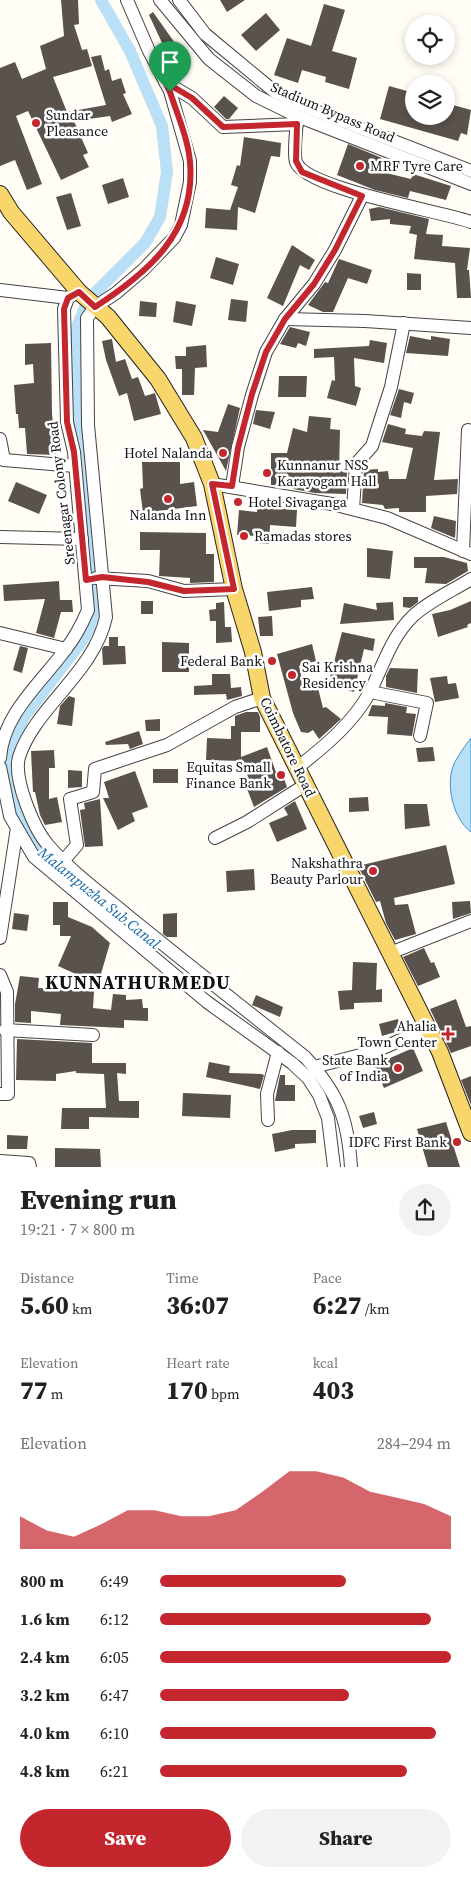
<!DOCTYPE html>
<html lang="en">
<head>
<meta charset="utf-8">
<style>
  body { margin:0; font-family:"Source Serif 4",serif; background:#f2f2f2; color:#222; height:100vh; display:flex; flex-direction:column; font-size:19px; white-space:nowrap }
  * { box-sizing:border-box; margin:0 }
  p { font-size:16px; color:#767676 }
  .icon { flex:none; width:28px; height:28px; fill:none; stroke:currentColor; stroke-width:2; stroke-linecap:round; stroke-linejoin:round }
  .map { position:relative; height:1167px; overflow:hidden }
  .drawer { display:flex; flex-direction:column; background:#fff; flex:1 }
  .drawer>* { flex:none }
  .tools { position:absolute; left:405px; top:15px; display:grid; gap:10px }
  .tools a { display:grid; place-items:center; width:50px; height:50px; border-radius:50%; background:#fff; box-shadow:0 2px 8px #0003; font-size:25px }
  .pin { position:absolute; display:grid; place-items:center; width:42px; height:42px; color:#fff; margin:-51px -21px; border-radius:50% 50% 50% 0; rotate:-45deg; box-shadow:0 0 5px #0007 }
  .pin .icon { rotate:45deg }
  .round { display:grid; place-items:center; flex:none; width:52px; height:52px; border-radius:26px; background:#f2f2f2 }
  .head { display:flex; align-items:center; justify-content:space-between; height:85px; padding:0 20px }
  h1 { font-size:28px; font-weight:800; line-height:38px }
  .stats { display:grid; grid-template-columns:repeat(3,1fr); gap:8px; height:85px; padding:5px 20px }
  .stats div { display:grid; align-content:center }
  .stats b { font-size:25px; font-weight:800 }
  .stats small { font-size:14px; font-weight:400 }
  .stats p { font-size:14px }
  .chart { height:140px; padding:10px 20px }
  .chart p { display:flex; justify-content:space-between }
  .chart svg { width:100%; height:90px; margin-top:5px; fill:#c4262e; opacity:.7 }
  .action { display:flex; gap:10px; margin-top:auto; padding:10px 20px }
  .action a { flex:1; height:58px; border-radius:30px; background:#c4262e; color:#fff; font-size:20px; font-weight:800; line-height:58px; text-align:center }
  .action a+a { background:#f2f2f2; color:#222 }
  ul { padding:0 20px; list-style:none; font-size:16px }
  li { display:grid; grid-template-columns:80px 60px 1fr; align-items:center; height:38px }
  li i { height:12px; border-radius:6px; background:#c4262e }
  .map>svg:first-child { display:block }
</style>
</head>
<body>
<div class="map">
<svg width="471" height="1167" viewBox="0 0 471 1167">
  <rect width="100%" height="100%" fill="#fffdf5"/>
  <path fill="#b9e0f7" stroke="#3f96cf" d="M471 738V832C453 819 445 784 454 764 458 755 465 746 471 738Z"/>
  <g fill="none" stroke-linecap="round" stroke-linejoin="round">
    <path stroke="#b9e0f7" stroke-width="12" d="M101 0 130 51 162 126 167 172 160 217 145 243 88 300 76 329 78 415 96 605 88 631 81 642 23 718 7 764 13 795 31 841 50 861 142 935"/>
  </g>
  <g fill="#5a524d">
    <path d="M61 0H78L79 24 74 25 82 50 87 49 92 66 53 77 67 112 106 105 91 57 101 55 105 71 109 69 112 81 121 78 126 93 123 94 132 114 112 122 110 116 74 121 88 153 83 155 89 167 61 180 28 111 16 116 42 184 27 190 15 160 0 166V68L15 62 22 79 46 69 40 46 64 36Z"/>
    <path d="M220 0H245L227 12Z"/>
    <path d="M324 4 345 10 332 51 357 58 349 89 325 82 326 77 302 70 298 83 274 75 287 38 311 46Z"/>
    <path d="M153 12 177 46 170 60 149 15Z"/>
    <path d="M266 13 280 30 256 51 241 35Z"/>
    <path d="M389 86 414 93V116H446V103L471 110 467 135 461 133 458 141 380 119Z"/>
    <path d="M224 96 238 108 229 119H226L214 107Z"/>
    <path d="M244 137 281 143 280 157 271 156 255 213 238 207 237 230 205 228 206 208 230 210 238 187 231 185 237 165 240 166Z"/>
    <path d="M348 144 382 158 378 171 411 179 413 174 451 186 446 200 410 191 408 198 375 190 337 175Z"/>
    <path d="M123 178 129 197 108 204 102 185Z"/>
    <path d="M71 193 81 226 67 230 56 197Z"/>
    <path d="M379 207 429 219 426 234 443 235 442 246 470 248 467 270H469L471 298H457L455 263 414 259 417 235 409 233 411 226 390 224V219L371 221 369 209Z"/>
    <path d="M292 245 315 260 309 270 300 265 283 306 267 298Z"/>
    <path d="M216 257 239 264 233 285 210 278Z"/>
    <path d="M339 259 372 270 367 284 348 278 333 312H323L308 305 325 282 328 283Z"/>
    <path d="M407 273 421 274V290H407Z"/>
    <path d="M231 299 248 301 246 322 228 320Z"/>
    <path d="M140 301 157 303 156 317 139 316Z"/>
    <path d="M176 301 196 305 192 326 173 322Z"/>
    <path d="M290 327 310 332 306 346 298 343 296 348 280 344Z"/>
    <path d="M410 336 431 340V336L450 339 448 356 406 353Z"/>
    <path d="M112 339 116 362 125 359 132 379 138 377 145 396 155 393 161 414 134 421 127 393 119 396 106 360 102 341Z"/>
    <path d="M370 340 387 343 384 363 354 358 355 386 361 388 356 406 327 398 332 380 335 381 334 357 314 358V349L369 346Z"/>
    <path d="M51 343 52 414 56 455 27 454 25 428H19L18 414H16L14 385 34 383 33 364 25 365V344Z"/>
    <path d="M206 345 207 367 195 368 194 395H182V369H176L175 356H186V347Z"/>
    <path d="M279 376H307L306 397H278Z"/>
    <path d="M399 389 414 393 411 404 404 402 401 418 390 415Z"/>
    <path d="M228 404 240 408 226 471 203 430 218 432Z"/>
    <path d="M256 410 275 412 270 429 253 424Z"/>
    <path d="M309 416 331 418 330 429 340 430 339 471 347 472 346 494 315 493 293 489V486L271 485V453H287L293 428 307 432Z"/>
    <path d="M388 424 406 429 405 434 422 436 424 431 440 432 434 480 458 479 457 494 426 496V512H399V508L385 509 383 505 362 503 364 470 378 469V472L388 471 389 479H406L413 448 382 442Z"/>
    <path d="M142 462H180V484L194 482 197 506 143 513 140 489 143 488Z"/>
    <path d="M16 482 47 495 39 514 8 501Z"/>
    <path d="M257 507 297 510 296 527 270 525 269 544 257 543 258 536 237 535 239 510 257 512Z"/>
    <path d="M434 516 456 521 455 538 431 528Z"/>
    <path d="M140 532 206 533V554H214V582L190 583V578L159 576 160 550H140Z"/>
    <path d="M367 548 393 551 390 579 367 577Z"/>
    <path d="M414 557H444L467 563 468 571 446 584 425 583 427 568H414Z"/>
    <path d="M59 581 60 600H72L73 612H61L54 638 36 633 45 599 4 601 3 585Z"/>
    <path d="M312 587 314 599 301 600V607L269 611 267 592Z"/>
    <path d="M403 597H418V602L410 608 403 607Z"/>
    <rect x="141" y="601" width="12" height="13"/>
    <path d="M471 601V623L467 625 468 627 438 637 432 614 450 610Z"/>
    <path d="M224 602 225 627H231L232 642 216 643V621H210L209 610 216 609V603Z"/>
    <path d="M393 602 394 620 340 624 344 603 377 610 376 603Z"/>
    <path d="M272 616 273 636H260L258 617Z"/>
    <path d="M342 632 375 639 373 651 364 649 354 692 328 685Z"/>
    <path d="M109 637H118V646H125L126 664 103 665 102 649 104 646H109Z"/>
    <path d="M162 642 189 643V672H162Z"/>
    <path d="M312 644 316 661 299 666 304 688 317 684 323 708 326 707 341 719 319 739 313 730 308 733 301 732 293 713 277 654Z"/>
    <path d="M20 646 28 648 22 673 13 670Z"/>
    <path d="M390 668 418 669 417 693 386 687V676Z"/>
    <path d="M212 674H230L231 688 241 687 242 696 227 700 226 694 194 695V686L212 685Z"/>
    <path d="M447 676 448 684 456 683 459 698 435 702 430 678Z"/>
    <path d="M69 696 75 698 72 726 57 724 60 706Z"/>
    <path d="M385 703 407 707 406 713 416 714 412 736 387 734 388 717 368 716 372 705 385 706Z"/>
    <path d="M246 712H258L260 717V732H241V757L267 747 278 778 283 776 287 787 254 807 246 786 251 785 241 758V761L206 760 207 738 231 739V726H235V716Z"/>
    <path d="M160 719V731H146L145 720Z"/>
    <path d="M139 731 143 744 130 749 128 744 106 745 105 742Z"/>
    <path d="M433 747 435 761 418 762 416 748Z"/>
    <path d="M54 750 55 768H49V799L57 797 62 822 45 825 40 815 35 792H33L31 751Z"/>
    <rect x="153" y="769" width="25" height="14"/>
    <path d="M68 770 82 771V787L68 788Z"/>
    <path d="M135 771 148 807 132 813 135 821 118 830 103 798H109L104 782Z"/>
    <path d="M368 797 369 811 349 812V798Z"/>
    <path d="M100 799 103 846 85 847 80 810 85 809 84 803Z"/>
    <path d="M295 801 307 829 277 842 269 823 288 815 284 808Z"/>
    <path d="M404 804H427L430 826 405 829Z"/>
    <path d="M446 845 455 884 394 898 395 905 408 904 416 934 395 940 386 923 380 901 376 902 358 866Z"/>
    <path d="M254 869 255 890 227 892 226 871Z"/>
    <path d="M470 901 471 913 453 919 452 902Z"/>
    <path d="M53 902H68V917L92 927 110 943 98 984 58 966 71 936H60V925H53Z"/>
    <path d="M14 913 29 915 27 931 12 929Z"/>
    <path d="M177 913V937H167L163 934V914Z"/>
    <path d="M424 948 431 963 434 962 440 977 418 986 403 957Z"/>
    <path d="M353 962 377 963 376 990 382 989V1002L354 1003V1009L340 1010 338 991 352 990Z"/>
    <path d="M20 976 39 978 38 988 94 991 93 1008 111 1010 113 994 126 995V1000L142 999 143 1008H148V1021L124 1020V1028L60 1025 61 1014 31 1011V1023L15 1022V1004Z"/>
    <path d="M256 995 283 1007 280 1017 252 1005Z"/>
    <path d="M456 999 466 1027 471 1026V1046L451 1053 430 1009Z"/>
    <path d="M398 1019 402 1030 382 1036 379 1024Z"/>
    <path d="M17 1039 92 1043V1063H126V1074L117 1073 119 1101H139V1118L89 1117V1129H61L62 1108H106L104 1074 76 1073V1071L56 1074V1081L16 1080Z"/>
    <path d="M413 1048 423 1071 384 1088 374 1065Z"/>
    <path d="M209 1062 230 1066 229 1073 261 1074 264 1075 260 1089 206 1077Z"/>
    <path d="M280 1075H285V1085H295V1101H275Z"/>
    <path d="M471 1076V1105L461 1080Z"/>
    <path d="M183 1093 231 1095 230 1118 182 1116Z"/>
    <path d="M374 1112 377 1124 363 1128 359 1116Z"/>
    <path d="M446 1122 460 1167H428L417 1129Z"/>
    <path d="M292 1130H316V1143L295 1144V1148L275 1152 272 1134Z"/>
    <path d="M7 1135 28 1136 27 1149H7Z"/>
    <path d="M55 1148 100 1149 101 1167H55Z"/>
  </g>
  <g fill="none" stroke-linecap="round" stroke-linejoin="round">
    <defs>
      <g id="minor">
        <path d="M127 0 149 51 170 91 190 161V182L181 225 174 238 143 270 116 293 95 307 87 318 88 425 106 617C94 673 35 707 19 757 13 779 34 829 48 845 72 873 105 896 133 920 190 966 247 1011 305 1057 338 1093 348 1118 351 1167"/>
        <path d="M160 0 209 59 256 96 297 116 471 184"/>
        <path d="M179 0 205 34 275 92 298 104 471 171"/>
        <path d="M165 82 192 98 223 127 297 124"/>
        <path d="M297 116C297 127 293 152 296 162 305 189 441 211 471 222"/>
        <path d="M0 290 68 298 74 294"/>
        <path d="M285 319 365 321 471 328"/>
        <path d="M0 439 4 460 75 466"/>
        <path d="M212 484 332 504 387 518 471 554"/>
        <path d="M232 486 238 447 252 395 266 352 285 319 314 284 335 250 362 196"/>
        <path d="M353 509 356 464 372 446 391 387 404 323"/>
        <path d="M0 537 82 539"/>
        <path d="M463 551 468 430"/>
        <path d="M96 578 148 581 184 591 234 589"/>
        <path d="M0 633 66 649"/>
        <path d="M370 692 427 703 420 736"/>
        <path d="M0 758C3 714 41 683 65 650 75 638 82 624 88 610L74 452 67 422 64 309 68 298"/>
        <path d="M0 767 10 816 34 857 207 1002 292 1063 308 1078 319 1095 328 1118 334 1167"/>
        <path d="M297 768C325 746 353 723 370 692 383 666 391 637 413 616 429 601 452 591 471 579"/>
        <path d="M215 838 247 822 305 785"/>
        <path d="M64 860 77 845 70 799 93 792 95 769 167 745 235 707 262 698"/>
        <path d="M0 938 17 828"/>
        <path d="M390 953 471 921"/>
        <path d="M0 975 7 992 8 1094H0"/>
        <path d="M5 1030 93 1035"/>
        <path d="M314 1067 376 1051 428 1028"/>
        <path d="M268 1120 267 1094 278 1052"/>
        <path d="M0 1161 29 1163 30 1167"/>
      </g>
      <path id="major" d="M0 194 11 212 79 292 108 317 158 379 194 438 212 484 234 589 253 652 262 698 440 1052 471 1133"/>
    </defs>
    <use href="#minor" stroke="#444" stroke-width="14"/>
    <use href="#major" stroke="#222" stroke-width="18"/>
    <use href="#minor" stroke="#fff" stroke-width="12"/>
    <use href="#major" stroke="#f9d66b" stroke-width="16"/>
  </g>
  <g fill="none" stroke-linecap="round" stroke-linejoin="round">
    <defs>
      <path id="route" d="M165 82 192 98 223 127 297 124 296 161 302 172 362 196 335 250 314 284 285 319 266 352 252 394 238 448 232 486 212 484 234 589 184 591 148 582 102 577 86 580 74 452 67 422 64 309 68 298 79 292 95 307C149 272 196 232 190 162 188 138 177 114 170 92Z"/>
    </defs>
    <use href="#route" stroke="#fff" stroke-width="10"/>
    <use href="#route" stroke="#c4262e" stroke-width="6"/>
  </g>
  <g fill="#c4262e" stroke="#fff" stroke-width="2">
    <circle cx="36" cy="123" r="5"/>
    <circle cx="360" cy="166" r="5"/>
    <circle cx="223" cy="453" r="5"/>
    <circle cx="267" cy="473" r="5"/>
    <circle cx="168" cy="499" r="5"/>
    <circle cx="238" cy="502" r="5"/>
    <circle cx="244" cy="536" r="5"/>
    <circle cx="272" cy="661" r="5"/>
    <circle cx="292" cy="675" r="5"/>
    <circle cx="281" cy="775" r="5"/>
    <circle cx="373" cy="871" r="5"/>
    <path d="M445.5 1026.5h5v5h5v5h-5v5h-5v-5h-5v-5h5z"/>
    <circle cx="398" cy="1068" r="5"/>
    <circle cx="457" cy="1142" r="5"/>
  </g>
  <g text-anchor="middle" stroke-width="5" stroke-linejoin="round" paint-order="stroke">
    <g font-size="14" fill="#111" stroke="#fff">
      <text transform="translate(333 112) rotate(23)" y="5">Stadium Bypass Road</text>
      <text transform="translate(61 493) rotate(-97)" y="5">Sreenagar Colony Road</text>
      <text transform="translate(288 747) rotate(64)" y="5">Coimbatore Road</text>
    </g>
    <g font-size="14" fill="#111" stroke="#fff" text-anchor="end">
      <text x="46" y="120" text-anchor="start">Sundar<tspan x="46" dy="16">Pleasance</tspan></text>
      <text x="370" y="171" text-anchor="start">MRF Tyre Care</text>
      <text x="213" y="458">Hotel Nalanda</text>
      <text x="277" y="470" text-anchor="start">Kunnanur NSS<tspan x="277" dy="16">Karayogam Hall</tspan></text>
      <text x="248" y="507" text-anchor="start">Hotel Sivaganga</text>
      <text x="168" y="520" text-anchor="middle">Nalanda Inn</text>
      <text x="254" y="541" text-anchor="start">Ramadas stores</text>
      <text x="262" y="666">Federal Bank</text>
      <text x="302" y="672" text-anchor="start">Sai Krishna<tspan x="302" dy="16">Residency</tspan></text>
      <text x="271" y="772">Equitas Small<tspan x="271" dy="16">Finance Bank</tspan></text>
      <text x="363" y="868">Nakshathra<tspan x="363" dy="16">Beauty Parlour</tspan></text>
      <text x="437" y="1031">Ahalia<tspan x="437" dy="16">Town Center</tspan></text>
      <text x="388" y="1065">State Bank<tspan x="388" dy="16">of India</tspan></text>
      <text x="447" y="1147">IDFC First Bank</text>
    </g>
    <g font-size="15" font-style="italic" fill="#1768a6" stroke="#fff">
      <text transform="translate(99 898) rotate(39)" y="5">Malampuzha Sub Canal</text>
    </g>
    <g font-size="19" font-weight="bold" letter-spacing="1" fill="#111" stroke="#fff">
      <text x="138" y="989">KUNNATHURMEDU</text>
    </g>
  </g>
</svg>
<div class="tools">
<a><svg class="icon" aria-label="locate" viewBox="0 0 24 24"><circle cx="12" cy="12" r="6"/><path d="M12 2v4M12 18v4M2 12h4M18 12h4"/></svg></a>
<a><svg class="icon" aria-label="layers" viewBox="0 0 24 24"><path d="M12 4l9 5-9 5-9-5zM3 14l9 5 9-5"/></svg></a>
</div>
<div class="pin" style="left:170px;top:92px;background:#1e9e55"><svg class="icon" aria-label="arrive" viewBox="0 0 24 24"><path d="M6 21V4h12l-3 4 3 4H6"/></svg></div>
</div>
<section class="drawer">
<div class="head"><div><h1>Evening run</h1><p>19:21 · 7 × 800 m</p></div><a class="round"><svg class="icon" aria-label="share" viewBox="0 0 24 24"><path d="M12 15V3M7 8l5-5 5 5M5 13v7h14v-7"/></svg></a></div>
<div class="stats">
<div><p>Distance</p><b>5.60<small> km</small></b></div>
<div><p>Time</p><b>36:07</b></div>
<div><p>Pace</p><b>6:27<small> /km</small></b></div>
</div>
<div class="stats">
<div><p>Elevation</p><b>77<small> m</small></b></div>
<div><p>Heart rate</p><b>170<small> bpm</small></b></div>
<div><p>kcal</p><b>403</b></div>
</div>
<div class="chart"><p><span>Elevation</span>284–294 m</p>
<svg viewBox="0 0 160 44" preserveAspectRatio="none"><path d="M0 44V28L10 35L20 38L30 32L40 25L50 25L60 28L70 28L80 25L90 16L100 6L110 6L120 9L130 16L140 19L150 22L160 28V44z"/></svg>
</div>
<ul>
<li><b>800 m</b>6:49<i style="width:64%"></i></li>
<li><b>1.6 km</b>6:12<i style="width:93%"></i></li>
<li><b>2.4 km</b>6:05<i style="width:100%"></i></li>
<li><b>3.2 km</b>6:47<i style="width:65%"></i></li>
<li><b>4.0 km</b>6:10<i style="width:95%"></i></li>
<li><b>4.8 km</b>6:21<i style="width:85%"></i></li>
</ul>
<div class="action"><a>Save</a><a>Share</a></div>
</section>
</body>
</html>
